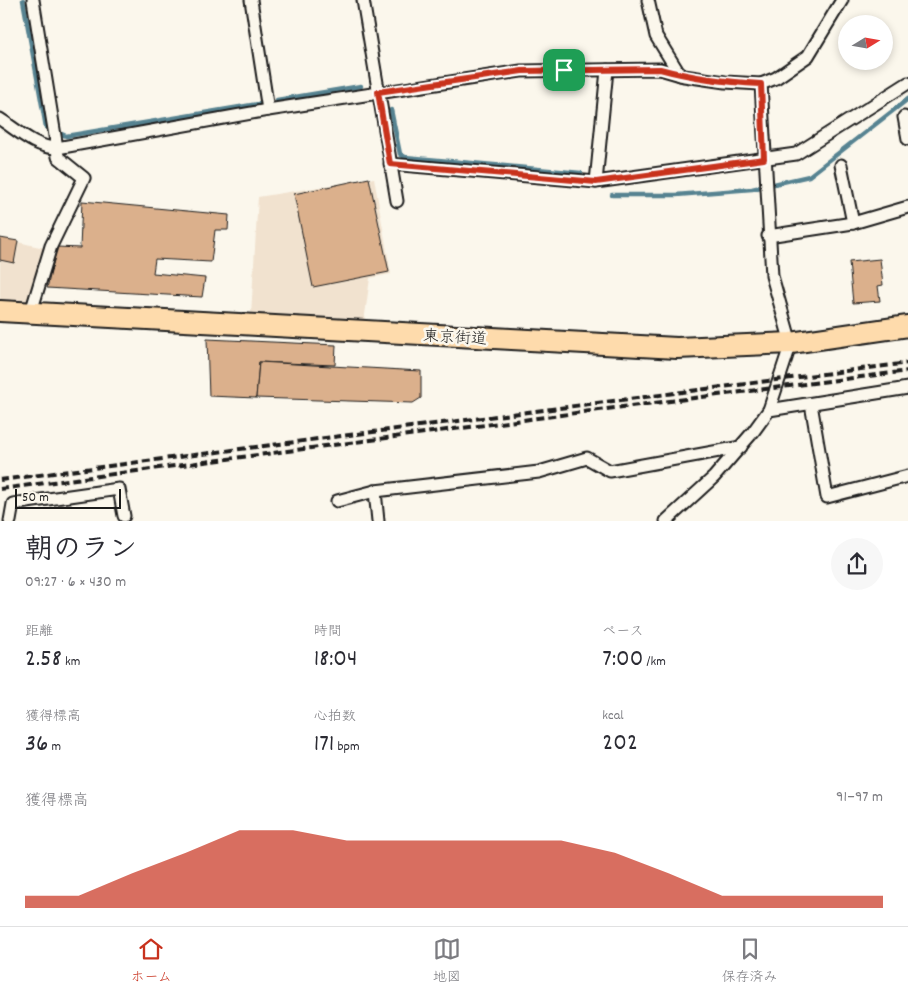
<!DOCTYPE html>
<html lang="ja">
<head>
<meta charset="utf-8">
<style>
  body { margin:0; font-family:Dekko,"Klee One",sans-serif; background:#f7f7f7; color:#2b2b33; height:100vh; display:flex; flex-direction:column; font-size:19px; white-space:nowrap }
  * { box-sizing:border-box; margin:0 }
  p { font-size:16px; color:#7c7c81 }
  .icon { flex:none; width:28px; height:28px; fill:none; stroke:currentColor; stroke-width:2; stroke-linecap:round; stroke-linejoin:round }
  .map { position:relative; height:521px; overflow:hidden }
  .sheet { display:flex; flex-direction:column; background:#fff; flex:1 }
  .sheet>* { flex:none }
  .needle { width:32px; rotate:79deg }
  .controls { position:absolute; left:838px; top:15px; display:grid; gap:10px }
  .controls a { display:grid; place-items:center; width:55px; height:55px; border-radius:50%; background:#fff; box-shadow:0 2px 8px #0003; font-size:25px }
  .scale { position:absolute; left:15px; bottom:12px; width:106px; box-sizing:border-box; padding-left:5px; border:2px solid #1c1c1c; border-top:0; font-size:14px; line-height:18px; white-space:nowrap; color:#1c1c1c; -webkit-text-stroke:4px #fbf7ec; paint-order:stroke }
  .pin { position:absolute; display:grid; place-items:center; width:42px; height:42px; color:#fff; margin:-21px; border-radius:10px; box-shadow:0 2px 8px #0006 }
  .round { display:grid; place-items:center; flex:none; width:52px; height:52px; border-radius:26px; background:#f7f7f7 }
  .overview { display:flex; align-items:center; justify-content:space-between; height:85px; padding:0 25px }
  h1 { font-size:28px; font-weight:600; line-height:38px }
  .figures { display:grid; grid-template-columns:repeat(3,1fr); gap:8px; height:85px; padding:5px 25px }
  .figures div { display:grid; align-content:center }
  .figures b { font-size:25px; font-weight:600 }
  .figures small { font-size:14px; font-weight:400 }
  .figures p { font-size:14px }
  .chart { height:140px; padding:10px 25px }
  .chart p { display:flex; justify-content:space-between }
  .chart svg { width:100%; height:90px; margin-top:5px; fill:#c8321e; opacity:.7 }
  .tab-bar { display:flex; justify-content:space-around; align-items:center; height:70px; border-top:1px solid #e1e1e2; background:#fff; font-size:14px; color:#7c7c81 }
  .tab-bar a { display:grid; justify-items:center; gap:2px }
  .tab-bar .active { color:#c8321e }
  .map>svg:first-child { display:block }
</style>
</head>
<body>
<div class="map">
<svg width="908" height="521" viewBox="0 0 908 521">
  <rect width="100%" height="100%" fill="#fbf7ec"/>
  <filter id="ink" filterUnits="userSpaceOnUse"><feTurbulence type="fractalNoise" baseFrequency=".02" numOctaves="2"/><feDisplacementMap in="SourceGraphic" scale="10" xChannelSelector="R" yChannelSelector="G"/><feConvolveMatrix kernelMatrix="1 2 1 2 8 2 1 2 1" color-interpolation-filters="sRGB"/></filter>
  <g filter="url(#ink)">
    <g fill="#f1e2cf">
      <path d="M374 178 391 274 370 278 364 322 251 315 258 197Z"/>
      <path d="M0 238 44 248 27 304 0 300Z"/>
    </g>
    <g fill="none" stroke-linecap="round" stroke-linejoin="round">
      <g stroke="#578391" stroke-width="4.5">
        <path d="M23 0 46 127 66 136 264 103"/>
        <path d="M277 100 361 86"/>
        <path d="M391 110 400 154 405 157 581 173"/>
        <path d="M612 195H676L752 189 809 176 908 99"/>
      </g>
    </g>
    <g fill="#dbb08c" stroke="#1c1c1c">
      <path d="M369 178 389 272 313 287 294 194Z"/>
      <path d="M82 201 229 215 228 230H215L211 262 155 259 153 273 205 278 202 297 47 288 57 247 80 248Z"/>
      <path d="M0 238 18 241 14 263 0 260Z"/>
      <path d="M880 259 883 285 878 286 880 301 853 303 849 262Z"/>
      <path d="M207 339 336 345 335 365 259 362 256 398 209 396Z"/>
      <path d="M259 362 421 371V398L413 403 256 398Z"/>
    </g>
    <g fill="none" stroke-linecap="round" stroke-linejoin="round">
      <defs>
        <g id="street">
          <path d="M251 0 268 110"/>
          <path d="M363 0 397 201"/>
          <path d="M648 0 656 36 680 75"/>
          <path d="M607 70 596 182 796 154 908 83"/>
          <path d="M904 117 908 139"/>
          <path d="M0 119C17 130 36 148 57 148L33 0"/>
          <path d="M390 164 596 182"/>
          <path d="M841 165 853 223"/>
          <path d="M768 236 853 223 908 207"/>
          <path d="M31 312 51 246 84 178 58 157 57 148 268 110 521 71 660 69 684 76 725 82 761 84"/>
          <path d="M811 404 827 497 908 476"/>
          <path d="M769 410 908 388"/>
          <path d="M375 491 378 521"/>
          <path d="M337 501 375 491 539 472 587 458 610 471 741 447"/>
          <path d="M10 521 13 504 119 489 124 516"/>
          <path d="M666 521 714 477 753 432 769 410 791 343 772 276 761 84 776 78 808 56 842 0"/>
        </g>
        <path id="highway" d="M0 311 677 348 791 343 908 326"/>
      </defs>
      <use href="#street" stroke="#1c1c1c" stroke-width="15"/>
      <use href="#highway" stroke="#1c1c1c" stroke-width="24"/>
      <use href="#street" stroke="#fbf7ec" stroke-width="11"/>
      <use href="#highway" stroke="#fedbac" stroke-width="20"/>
      <g stroke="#1c1c1c" stroke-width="4" stroke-dasharray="8 4" stroke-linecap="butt">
        <path d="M0 480 908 363"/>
        <path d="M0 489 606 409 908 371"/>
      </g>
    </g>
  </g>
  <g fill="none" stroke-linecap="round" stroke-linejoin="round" filter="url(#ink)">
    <defs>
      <path id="route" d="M660 69C693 78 726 82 761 84L764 159 596 182 390 164 378 92 522 71Z"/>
    </defs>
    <use href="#route" stroke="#fff" stroke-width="10"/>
    <use href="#route" stroke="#c8321e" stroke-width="6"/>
  </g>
  <g text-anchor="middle" stroke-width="5" stroke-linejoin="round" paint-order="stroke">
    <g font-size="16" fill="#1c1c1c" stroke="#fbf7ec">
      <text transform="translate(455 336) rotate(3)" y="6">東京街道</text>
    </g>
  </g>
</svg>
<div class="controls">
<a><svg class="needle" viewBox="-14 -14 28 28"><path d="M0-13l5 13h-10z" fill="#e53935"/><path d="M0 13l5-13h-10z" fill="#7c7c81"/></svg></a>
</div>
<div class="scale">50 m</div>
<div class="pin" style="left:564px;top:70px;background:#1e9e55"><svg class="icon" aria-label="arrive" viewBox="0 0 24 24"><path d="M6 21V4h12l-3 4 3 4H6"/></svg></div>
</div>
<section class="sheet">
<div class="overview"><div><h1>朝のラン</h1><p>09:27 · 6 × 430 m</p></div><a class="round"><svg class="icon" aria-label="share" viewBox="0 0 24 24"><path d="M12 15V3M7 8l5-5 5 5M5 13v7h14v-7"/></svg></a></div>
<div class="figures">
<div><p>距離</p><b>2.58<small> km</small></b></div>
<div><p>時間</p><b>18:04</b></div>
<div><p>ペース</p><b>7:00<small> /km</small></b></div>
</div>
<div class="figures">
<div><p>獲得標高</p><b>36<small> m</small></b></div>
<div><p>心拍数</p><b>171<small> bpm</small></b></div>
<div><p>kcal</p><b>202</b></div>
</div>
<div class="chart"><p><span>獲得標高</span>91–97 m</p>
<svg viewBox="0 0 160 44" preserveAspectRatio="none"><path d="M0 44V38L10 38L20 27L30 17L40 6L50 6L60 11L70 11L80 11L90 11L100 11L110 17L120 27L130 38L140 38L150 38L160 38V44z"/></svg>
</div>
</section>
<nav class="tab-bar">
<a class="active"><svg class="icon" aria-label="home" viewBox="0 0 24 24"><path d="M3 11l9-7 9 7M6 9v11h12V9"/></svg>ホーム</a>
<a><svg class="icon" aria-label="map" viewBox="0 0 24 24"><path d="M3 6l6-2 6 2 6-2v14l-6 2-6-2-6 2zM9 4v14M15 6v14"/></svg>地図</a>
<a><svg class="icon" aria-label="saved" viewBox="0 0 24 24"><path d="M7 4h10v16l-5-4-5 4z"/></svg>保存済み</a>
</nav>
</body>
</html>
